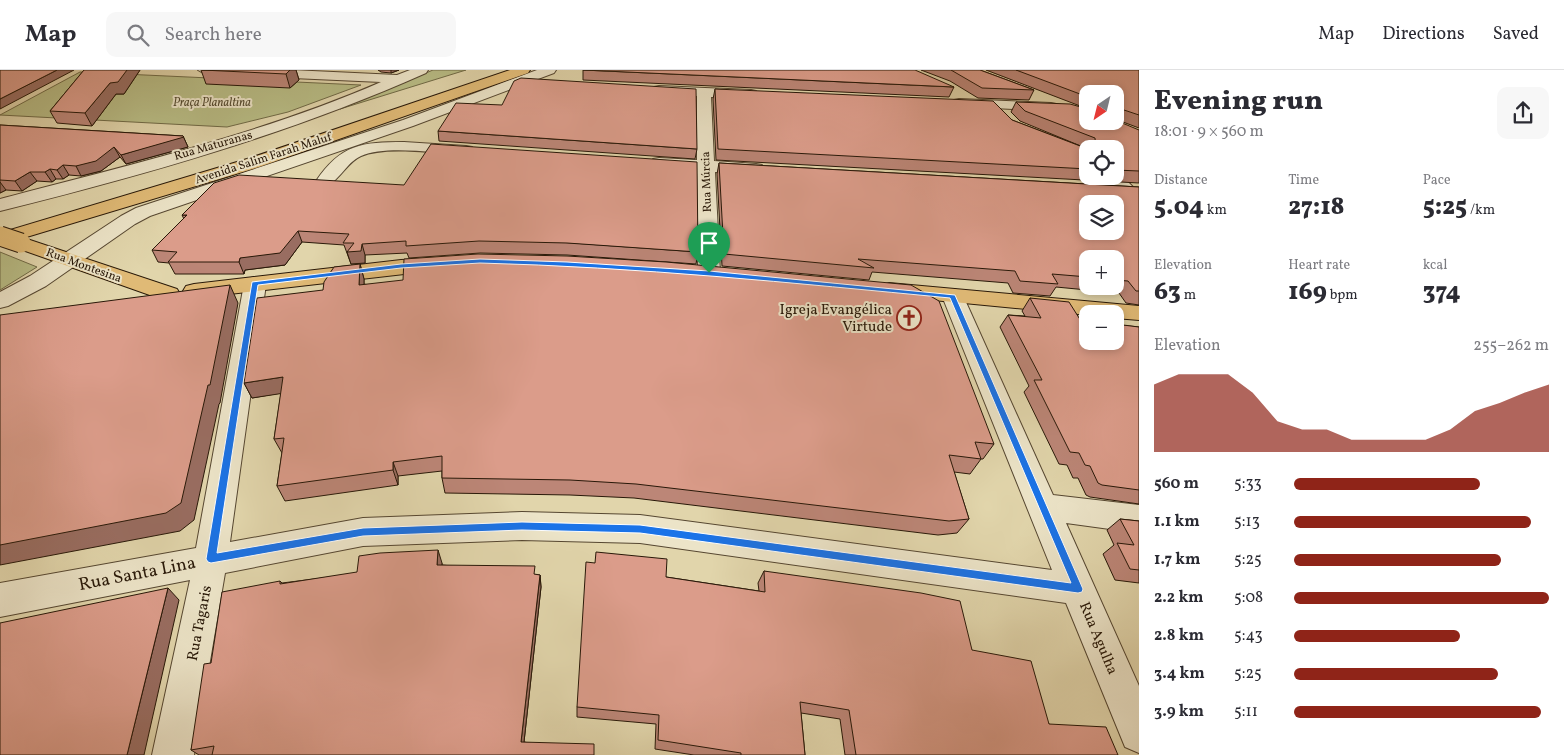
<!DOCTYPE html>
<html lang="en">
<head>
<meta charset="utf-8">
<style>
  body { margin:0; font-family:Vollkorn,serif; background:#f7f7f7; color:#2b2b33; height:100vh; display:flex; flex-direction:column; font-size:19px; white-space:nowrap }
  * { box-sizing:border-box; margin:0 }
  p { font-size:16px; color:#7c7c81 }
  .icon { flex:none; width:28px; height:28px; fill:none; stroke:currentColor; stroke-width:2; stroke-linecap:round; stroke-linejoin:round }
  .map { position:relative; flex:1; overflow:hidden }
  .drawer { display:flex; flex-direction:column; background:#fff; width:425px }
  .drawer>* { flex:none }
  .needle { width:32px; rotate:215deg }
  .tools { position:absolute; left:1079px; top:15px; display:grid; gap:10px }
  .tools a { display:grid; place-items:center; width:45px; height:45px; border-radius:10px; background:#fff; box-shadow:0 2px 8px #0003; font-size:25px }
  .pin { position:absolute; display:grid; place-items:center; width:42px; height:42px; color:#fff; margin:-51px -21px; border-radius:50% 50% 50% 0; rotate:-45deg; box-shadow:0 0 5px #0007 }
  .pin .icon { rotate:45deg }
  .round { display:grid; place-items:center; flex:none; width:52px; height:52px; border-radius:10px; background:#f7f7f7 }
  .headline { display:flex; align-items:center; justify-content:space-between; height:85px; padding:0 15px }
  h1 { font-size:28px; font-weight:800; line-height:38px }
  .stats { display:grid; grid-template-columns:repeat(3,1fr); gap:8px; height:85px; padding:5px 15px }
  .stats div { display:grid; align-content:center }
  .stats b { font-size:25px; font-weight:800 }
  .stats small { font-size:14px; font-weight:400 }
  .stats p { font-size:14px }
  .chart { height:140px; padding:10px 15px }
  .chart p { display:flex; justify-content:space-between }
  .chart svg { width:100%; height:90px; margin-top:5px; fill:#8f2418; opacity:.7 }
  ul { padding:0 15px; list-style:none; font-size:16px }
  li { display:grid; grid-template-columns:80px 60px 1fr; align-items:center; height:38px }
  li i { height:12px; border-radius:6px; background:#8f2418 }
  header { display:flex; align-items:center; gap:30px; box-sizing:border-box; height:70px; padding:0 25px; background:#fff; border-bottom:1px solid #e1e1e2 }
  header strong { font-size:24px }
  nav { display:flex; gap:28px; margin-inline-start:auto; font-size:18px }
  .search { width:350px; height:45px; background:#f7f7f7; display:flex; align-items:center; gap:12px; box-sizing:border-box; padding:0 18px; border-radius:10px; color:#7c7c81; font-size:19px }
  main { display:flex; flex:1; min-height:0 }
  .map>svg:first-child { display:block }
</style>
</head>
<body>
<header>
<strong>Map</strong>
<div class="search"><svg class="icon" aria-label="search" viewBox="0 0 24 24"><circle cx="10" cy="10" r="6"/><path d="M15 15l6 6"/></svg>Search here</div>
<nav><a>Map</a><a>Directions</a><a>Saved</a></nav>
</header>
<main>
<div class="map">
<svg width="1139" height="685" viewBox="0 0 1139 685">
  <rect width="100%" height="100%" fill="#e1d5ab"/>
  <filter id="stains"><feTurbulence type="fractalNoise" baseFrequency=".004" numOctaves="4"/><feColorMatrix values="0 0 0 0 .2 0 0 0 0 .09 0 0 0 0 .02 0 0 0 .5 -.17"/></filter>
  <radialGradient id="worn" r=".72"><stop offset=".6" stop-color="#630" stop-opacity="0"/><stop offset="1" stop-color="#630" stop-opacity=".3"/></radialGradient>
  <g fill="#b8bc85" stroke="#706a46">
    <path d="M433 0H466L340 39Z"/>
    <path d="M80 2 361 15 288 42 227 57 0 45Z"/>
    <path d="M0 182 37 197 0 220Z"/>
  </g>
  <g fill="none" stroke-linecap="round" stroke-linejoin="round">
    <defs>
      <g id="minor">
        <path d="M198 0H291L397 5 410 0H428L426 3C289 64 145 105 0 141V129C128 95 259 65 381 12L205 4Z"/>
        <path d="M537 0H556L554 3 413 56 150 146 135 154 46 216 8 236 0 238V222L30 206 121 146 136 138 403 50Z"/>
        <path d="M659 16 751 20 756 21 758 24 756 27 751 28 711 27 714 91 756 94 762 95 765 99 762 103 756 104 715 102 720 203 717 208 709 210 701 208 698 203 697 101 659 98 653 97 650 93 653 89 659 88 697 90V26L654 23 652 20 654 17Z"/>
        <path d="M959 29 1051 33 1056 34 1058 37 1056 40 1051 41 954 36 952 33 954 30Z"/>
        <path d="M404 72 466 76 472 77 474 81 472 85 466 86C438 83 386 75 361 86 344 93 337 119 319 115L316 111C341 74 362 72 404 72Z"/>
        <path d="M1115 101 1118 102 1139 123V140L1132 138 1103 106H1115Z"/>
        <path d="M255 207 263 209 266 214 230 472 363 448 522 442 640 445 1052 500 942 226 945 221 953 219 961 221 1053 425 1139 435V463L1066 453 1139 616V683L1125 677 1066 533 640 473 522 470 363 476 225 503 194 685H152L190 510 0 547V513L196 478 244 214 247 209Z"/>
      </g>
      <g id="major">
        <path d="M21 167 177 219 180 224 177 229 169 231 161 229 14 177 11 173 14 169Z"/>
        <path d="M440 188 448 189 451 194 448 199 194 228 186 226 183 221 186 216 194 214 401 190Z"/>
        <path d="M889 213 1139 236V250L1115 248V244H1088V245L881 225 878 220 881 215Z"/>
      </g>
      <path id="highway" d="M510 0H530L528 3 259 97 0 175V163L247 89Z"/>
    </defs>
    <use href="#minor" stroke="#564731" stroke-width="2"/>
    <use href="#major" stroke="#281808" stroke-width="2"/>
    <use href="#highway" stroke="#281808" stroke-width="2"/>
    <use href="#minor" fill="#ece4c8" fill-rule="evenodd"/>
    <use href="#major" fill="#e0ba76" fill-rule="evenodd"/>
    <use href="#highway" fill="#e0ba76" fill-rule="evenodd"/>
    <defs>
      <path id="major-bridge" d="M0 166 21 173"/>
    </defs>
    <use href="#major-bridge" stroke="#281808" stroke-width="21" stroke-linecap="butt"/>
    <use href="#major-bridge" stroke="#e0ba76" stroke-width="19"/>
  </g>
  <g fill="#bc8677" stroke="#281808" fill-rule="evenodd">
    <path d="M84 0H140L124 24H116L92 56 57 53 50 41Z"/>
    <path d="M201 0H296L299 10 290 18 206 14Z"/>
    <path d="M378 0H399L391 3 381 2Z"/>
    <path d="M583 0 954 17 949 27 583 10Z"/>
    <path d="M921 0H980L1034 20 1029 30 978 28 950 11Z"/>
    <path d="M986 0H1139V58L1115 49V24H1088V39Z"/>
    <path d="M715 19 1012 50 1088 79V106H1115V79H1088L1020 51 1011 42 1016 32 1139 60V113L716 90 713 29Z"/>
    <path d="M0 55 183 66 188 77 126 94 120 87 101 101 81 106 69 105 63 109H56L52 112 37 111 22 121 6 120 0 123Z"/>
    <path d="M438 61 697 79 695 89 439 71Z"/>
    <path d="M719 93 1139 117V235L1126 233 1119 223 1056 217 1050 226 1013 223 1008 213 872 202 869 210 722 196 717 104ZM1088 189H1115V216H1088Z"/>
    <path d="M182 145 698 182 696 194 567 185 480 183 409 188 407 183 365 185V193L351 194 344 175 302 172 285 195 245 200 244 204H175L169 193 158 192 152 180 184 149Z"/>
    <path d="M360 194 364 209V214L994 374 983 389H981L970 404 954 402 969 449 957 463 938 465 634 428 570 425 445 423 442 408V401L398 406V415L285 431 277 416 282 383 274 369 281 323 252 328 244 313 323 220Z"/>
    <path d="M1030 228 1081 251 1139 257V434L1090 427 1086 425 1078 408H1073L1067 395 1059 394 1024 322 1029 316 1000 257 1008 245 1025 246 1022 241Z"/>
    <path d="M1120 449 1139 451V513L1115 510 1103 484 1114 475 1107 460Z"/>
    <path d="M442 493V495L540 505 541 517 524 672 594 685H199L191 680 211 593 280 511 282 513Z"/>
    <path d="M764 501 972 580 1049 654 1118 685H845L840 649 801 643 805 685H694L655 679 656 654 577 647V637L666 507 759 521 758 513Z"/>
  </g>
  <g fill="#996d61" stroke="#281808">
    <path d="M57 0H74L0 39V29Z"/>
    <path d="M127 0H140L124 24H116L92 56 85 43 110 13Z"/>
    <path d="M290 0H296L299 10 290 18 286 4Z"/>
    <path d="M391 0H399L391 3Z"/>
    <path d="M183 66 188 77 126 94 121 85Z"/>
    <path d="M114 77 120 87 101 101 81 106 76 96Z"/>
    <path d="M63 95 69 105 63 109 57 100Z"/>
    <path d="M50 99 56 109 52 112 45 102Z"/>
    <path d="M30 102 37 111 22 121 15 111Z"/>
    <path d="M0 112 6 120 0 123Z"/>
    <path d="M298 161 302 172 285 195 245 200 244 204 239 192 240 188Z"/>
    <path d="M362 174 365 185V193L351 194 347 182Z"/>
    <path d="M360 194 364 209V230L359 215Z"/>
    <path d="M230 215 238 233 220 333 219 334 194 450 180 461 0 495V475Z"/>
    <path d="M283 307 291 322 252 328 244 313Z"/>
    <path d="M393 392 398 406V415L393 400Z"/>
    <path d="M438 480 442 493 441 508 437 495Z"/>
    <path d="M540 505 541 517 523 681 521 672Z"/>
    <path d="M168 518 179 530 144 685H127Z"/>
  </g>
  <g fill="#db9c8a" stroke="#281808" fill-rule="evenodd">
    <path d="M0 0H57L0 29Z"/>
    <path d="M84 0H127L118 12 110 13 85 43 50 41Z"/>
    <path d="M202 0H290L286 4Z"/>
    <path d="M583 0H915L954 17Z"/>
    <path d="M951 0H980L1034 20 982 18Z"/>
    <path d="M1016 0H1139V45L1121 39H1115V24H1088V27Z"/>
    <path d="M521 8 696 19 697 79 438 61 456 33 502 35 514 11Z"/>
    <path d="M715 19 993 31 1012 50 1088 79V99L718 79Z"/>
    <path d="M1016 32 1070 34 1088 39V51H1115V50L1139 60V101L1115 100V79H1096L1095 68 1025 41Z"/>
    <path d="M0 55 183 66 184 67 121 85 114 77 96 91 76 96 63 95 57 100 50 99 45 102H30L15 111 0 110Z"/>
    <path d="M431 74 697 92 698 182 567 173 479 171 406 176V171L362 174 361 181 347 182 354 173H343L349 164 298 161 280 183 240 188 239 192H168L177 182 152 180 187 145H182L214 113 239 105 404 115Z"/>
    <path d="M719 93 1139 117V221H1136L1128 211 1115 210V189H1088V207L1052 204 1058 214 1020 211 1015 201 858 189 874 198 724 184ZM1088 134H1115V161H1088Z"/>
    <path d="M478 184 567 186 666 192 911 215 939 231 994 374 975 372 981 389 949 385 969 449 949 451 636 414 570 410 442 408V386L393 392V400L277 416 284 368 274 369 283 307 244 313 257 228 323 220 324 212 334 197 360 194 359 215 403 210 404 189Z"/>
    <path d="M230 215 210 315H208L181 433 166 443 0 475V245Z"/>
    <path d="M1030 228 1069 232 1081 251 1088 252V271H1115V254L1139 257V420L1102 415 1098 413 1090 396 1085 395 1079 383 1070 382 1034 310H1042L1008 245 1041 248Z"/>
    <path d="M1120 449 1139 451V500L1130 499 1117 473 1134 475Z"/>
    <path d="M438 480 437 495 535 496 534 504 540 505 521 672 594 674V685H212L214 676 191 680 204 594 211 593 222 522 280 511V514L357 502 359 486 380 483Z"/>
    <path d="M596 482 667 489 666 507 765 522 764 501 921 523 960 531 972 580 1031 591 1049 654 1106 657 1118 685H856L849 640 800 632 805 685H741V683L658 670 659 645 577 637 586 492 595 493Z"/>
    <path d="M168 518 127 685H0V553Z"/>
  </g>
  <path fill="#1a73e8" stroke="#fff" fill-rule="evenodd" d="M480 189 567 192 709 201 955 225 1083 519 1082 522 1078 523 640 463 522 460 363 466 211 493 208 492 206 489 252 212 401 194ZM480 193C637 197 793 213 950 228L1071 513 640 455 522 452 363 458 217 483 258 215 401 198Z"/>
  <defs>
    <symbol id="church-ring" viewBox="-11 -11 22 22"><circle r="9.5" fill="#ece4c8" stroke="#8f2418" stroke-width="1.5"/><path d="M-1.2-6h2.4v3.5h3.3v2.4h-3.3V6h-2.4V-.1h-3.3v-2.4h3.3Z" fill="#8f2418"/></symbol>
  </defs>
  <g fill-rule="evenodd">
    <use href="#church-ring" x="895" y="234" width="28" height="28"/>
  </g>
  <g text-anchor="middle" stroke-width="4" stroke-linejoin="round" paint-order="stroke">
    <g font-size="12" font-style="italic" fill="#53492e" stroke="#ece4c8">
      <text x="212" y="36">Praça Planaltina</text>
    </g>
    <g font-size="12" fill="#281808" stroke="#ece4c8">
      <text transform="translate(213 75) rotate(-16)" y="4">Rua Maturanas</text>
      <text transform="translate(263 88) rotate(-18)" y="4">Avenida Salim Farah Maluf</text>
      <text transform="translate(706 112) rotate(-92)" y="4">Rua Múrcia</text>
      <text transform="translate(84 195) rotate(20)" y="4">Rua Montesina</text>
    </g>
    <g font-size="15" fill="#281808" stroke="#ece4c8" text-anchor="end">
      <text x="892" y="244">Igreja Evangélica<tspan x="892" dy="17">Virtude</tspan></text>
    </g>
    <g font-size="15" fill="#281808" stroke="#ece4c8">
      <text transform="translate(199 553) rotate(-79)" y="5">Rua Tagaris</text>
      <text transform="translate(1099 568) rotate(67)" y="5">Rua Agulha</text>
    </g>
    <g font-size="18" fill="#281808" stroke="#ece4c8">
      <text transform="translate(137 503) rotate(-11)" y="6">Rua Santa Lina</text>
    </g>
  </g>
  <rect width="100%" height="100%" filter="url(#stains)"/>
  <rect width="100%" height="100%" fill="url(#worn)"/>
</svg>
<div class="tools">
<a><svg class="needle" viewBox="-14 -14 28 28"><path d="M0-13l5 13h-10z" fill="#e53935"/><path d="M0 13l5-13h-10z" fill="#7c7c81"/></svg></a>
<a><svg class="icon" aria-label="locate" viewBox="0 0 24 24"><circle cx="12" cy="12" r="6"/><path d="M12 2v4M12 18v4M2 12h4M18 12h4"/></svg></a>
<a><svg class="icon" aria-label="layers" viewBox="0 0 24 24"><path d="M12 4l9 5-9 5-9-5zM3 14l9 5 9-5"/></svg></a>
<a>+</a>
<a>−</a>
</div>
<div class="pin" style="left:709px;top:203px;background:#1e9e55"><svg class="icon" aria-label="arrive" viewBox="0 0 24 24"><path d="M6 21V4h12l-3 4 3 4H6"/></svg></div>
</div>
<section class="drawer">
<div class="headline"><div><h1>Evening run</h1><p>18:01 · 9 × 560 m</p></div><a class="round"><svg class="icon" aria-label="share" viewBox="0 0 24 24"><path d="M12 15V3M7 8l5-5 5 5M5 13v7h14v-7"/></svg></a></div>
<div class="stats">
<div><p>Distance</p><b>5.04<small> km</small></b></div>
<div><p>Time</p><b>27:18</b></div>
<div><p>Pace</p><b>5:25<small> /km</small></b></div>
</div>
<div class="stats">
<div><p>Elevation</p><b>63<small> m</small></b></div>
<div><p>Heart rate</p><b>169<small> bpm</small></b></div>
<div><p>kcal</p><b>374</b></div>
</div>
<div class="chart"><p><span>Elevation</span>255–262 m</p>
<svg viewBox="0 0 160 44" preserveAspectRatio="none"><path d="M0 44V11L10 6L20 6L30 6L40 15L50 29L60 33L70 33L80 38L90 38L100 38L110 38L120 33L130 24L140 20L150 15L160 11V44z"/></svg>
</div>
<ul>
<li><b>560 m</b>5:33<i style="width:73%"></i></li>
<li><b>1.1 km</b>5:13<i style="width:93%"></i></li>
<li><b>1.7 km</b>5:25<i style="width:81%"></i></li>
<li><b>2.2 km</b>5:08<i style="width:100%"></i></li>
<li><b>2.8 km</b>5:43<i style="width:65%"></i></li>
<li><b>3.4 km</b>5:25<i style="width:80%"></i></li>
<li><b>3.9 km</b>5:11<i style="width:97%"></i></li>
</ul>
</section>
</main>
</body>
</html>
